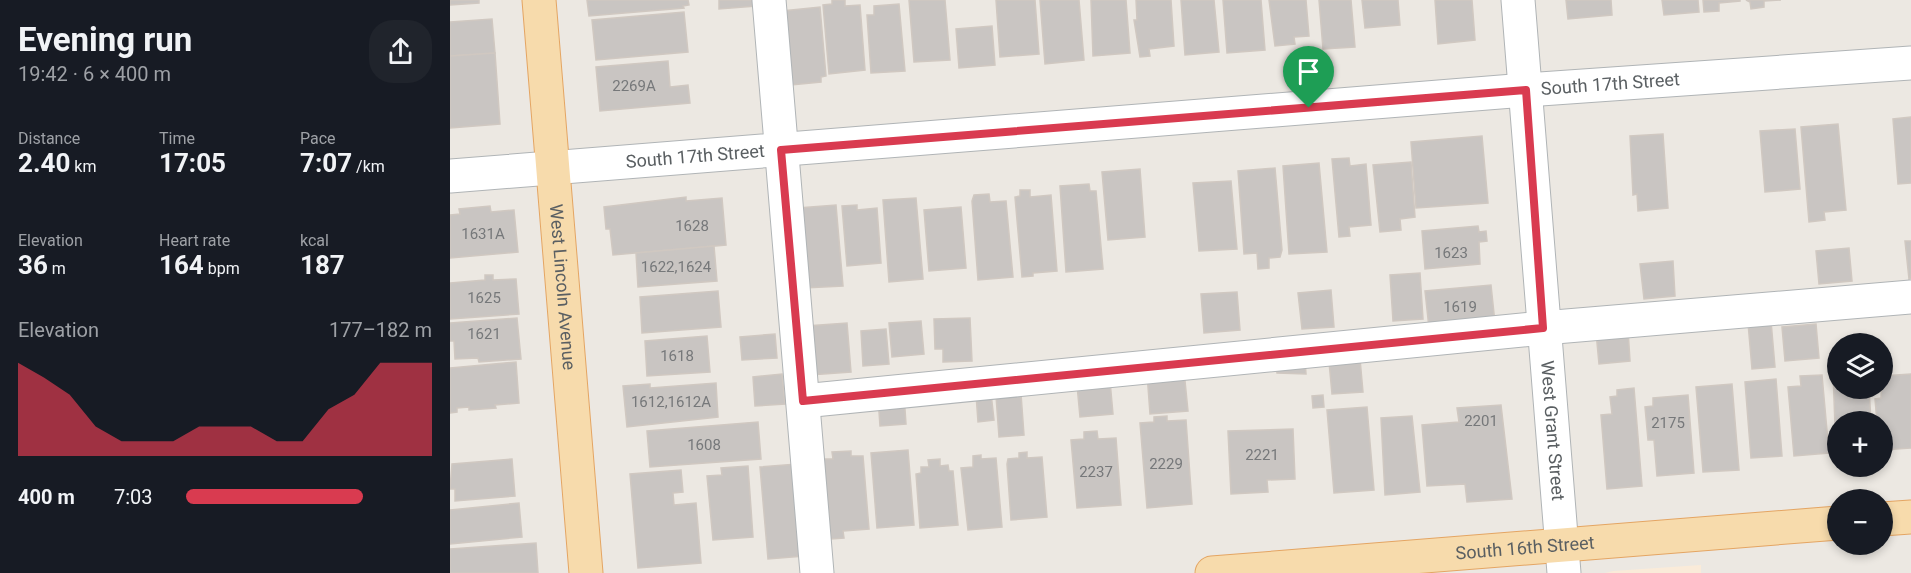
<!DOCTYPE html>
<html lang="en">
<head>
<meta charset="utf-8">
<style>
  body { margin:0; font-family:Roboto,sans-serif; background:#20242c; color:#f1f3f6; height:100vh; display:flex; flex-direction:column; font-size:22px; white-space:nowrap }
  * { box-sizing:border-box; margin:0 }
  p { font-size:20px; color:#9ea1a6 }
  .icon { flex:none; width:33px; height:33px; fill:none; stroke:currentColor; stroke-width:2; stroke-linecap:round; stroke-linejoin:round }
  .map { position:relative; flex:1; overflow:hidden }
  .panel { display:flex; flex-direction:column; background:#171b24; width:450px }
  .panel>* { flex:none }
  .fabs { position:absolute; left:1377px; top:333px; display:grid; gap:12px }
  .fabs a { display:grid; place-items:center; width:66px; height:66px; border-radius:50%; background:#171b24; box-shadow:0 3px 9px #0003; font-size:30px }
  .pin { position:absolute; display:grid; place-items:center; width:51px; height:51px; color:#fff; margin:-62px -26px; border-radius:50% 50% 50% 0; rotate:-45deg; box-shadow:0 0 6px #0007 }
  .pin .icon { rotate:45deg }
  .round { display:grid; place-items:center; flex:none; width:63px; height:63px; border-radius:24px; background:#20242c }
  .summary { display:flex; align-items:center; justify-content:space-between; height:102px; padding:0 18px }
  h1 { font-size:33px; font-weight:700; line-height:45px }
  .metrics { display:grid; grid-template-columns:repeat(3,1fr); gap:9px; height:102px; padding:6px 18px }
  .metrics div { display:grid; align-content:center }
  .metrics b { font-size:26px; font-weight:700 }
  .metrics small { font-size:16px; font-weight:400 }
  .metrics p { font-size:16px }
  .chart { height:168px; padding:12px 18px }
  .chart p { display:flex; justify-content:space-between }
  .chart svg { width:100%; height:108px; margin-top:6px; fill:#d93b50; opacity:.7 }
  ul { padding:0 18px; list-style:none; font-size:20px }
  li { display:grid; grid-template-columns:96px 72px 1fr; align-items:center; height:45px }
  li i { height:15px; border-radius:8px; background:#d93b50 }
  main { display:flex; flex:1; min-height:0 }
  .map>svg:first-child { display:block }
</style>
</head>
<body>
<main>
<section class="panel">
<div class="summary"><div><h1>Evening run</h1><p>19:42 · 6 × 400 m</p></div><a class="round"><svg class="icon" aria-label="share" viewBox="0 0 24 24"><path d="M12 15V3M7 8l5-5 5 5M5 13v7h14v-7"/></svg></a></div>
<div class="metrics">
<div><p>Distance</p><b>2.40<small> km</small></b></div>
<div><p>Time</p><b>17:05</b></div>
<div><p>Pace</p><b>7:07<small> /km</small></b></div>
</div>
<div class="metrics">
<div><p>Elevation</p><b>36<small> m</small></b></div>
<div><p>Heart rate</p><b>164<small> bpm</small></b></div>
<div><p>kcal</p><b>187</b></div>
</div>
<div class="chart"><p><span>Elevation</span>177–182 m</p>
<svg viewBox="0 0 160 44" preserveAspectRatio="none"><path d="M0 44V6L10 12L20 19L30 32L40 38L50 38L60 38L70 32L80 32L90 32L100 38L110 38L120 25L130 19L140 6L150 6L160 6V44z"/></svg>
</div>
<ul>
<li><b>400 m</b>7:03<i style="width:72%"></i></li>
</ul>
</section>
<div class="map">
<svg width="1461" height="573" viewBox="0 0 1461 573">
  <rect width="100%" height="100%" fill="#ece8e2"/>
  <path fill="#faebd9" d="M1251 565V573H1155L1163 571Z"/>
  <g fill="#c9c5c2" stroke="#d0c8c1" stroke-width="1.5">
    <path d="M0 0H29V3L0 5Z"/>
    <path d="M137 0H238L239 5 233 6 234 8 139 16Z"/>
    <path d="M269 0H305L306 6 269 9Z"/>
    <path d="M382 0H395V6L410 5 415 70 379 74 373 5 382 4Z"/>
    <path d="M459 0H495L500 60 464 62Z"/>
    <path d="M546 0H585L589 54 550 57Z"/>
    <path d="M590 0H629L634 60 595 64Z"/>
    <path d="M641 0H676L680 53 643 56Z"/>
    <path d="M686 0H721L724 46 699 49 700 56 690 57 684 20H687Z"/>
    <path d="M731 0H764L769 52 735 55Z"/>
    <path d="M773 0H811L815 50 777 53Z"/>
    <path d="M819 0H856L859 36 844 37 845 44 825 46Z"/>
    <path d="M869 0H901L905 47 873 49Z"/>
    <path d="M912 0H948L950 25 915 28Z"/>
    <path d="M985 0H1022L1025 40 988 44Z"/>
    <path d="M1116 0H1161L1162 15 1118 19Z"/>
    <path d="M1212 0H1248L1249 12 1214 15Z"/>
    <path d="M1253 0H1290V1L1269 3V11L1254 12Z"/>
    <path d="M1296 0H1331L1314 1V7L1301 9 1300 2Z"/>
    <path d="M449 4 455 71 421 73 417 15H424V6Z"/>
    <path d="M370 7 376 76 371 77V82L341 85 332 11Z"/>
    <path d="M234 12 238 52 146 60 142 20Z"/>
    <path d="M42 19 45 53 0 56V22Z"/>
    <path d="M542 26 545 65 509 68 506 29Z"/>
    <path d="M45 53 50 124 0 128V56Z"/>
    <path d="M218 61 220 87 238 85 240 103 150 111 146 67Z"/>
    <path d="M1461 117V183L1448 184 1443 119Z"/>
    <path d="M1388 124 1396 210 1374 212 1375 220 1359 222 1351 127Z"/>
    <path d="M1345 129 1350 189 1315 192 1310 131Z"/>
    <path d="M1213 134 1218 208 1188 211 1187 194 1183 195 1180 136Z"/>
    <path d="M1032 136 1038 203 966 208 961 142Z"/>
    <path d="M899 158 900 166 916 164 921 225 899 227 900 236 889 237 882 159Z"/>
    <path d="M961 162 965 217 950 219 951 230 930 232 923 165Z"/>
    <path d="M869 163 877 252 839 254 833 166Z"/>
    <path d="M825 168 832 250 830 257 819 258V268L808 269 807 253 794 254 788 171Z"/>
    <path d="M690 169 695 237 658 240 652 172Z"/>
    <path d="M781 181 787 249 749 251 743 183Z"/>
    <path d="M639 184 640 191H646L653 269 616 272 610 186Z"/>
    <path d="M570 190H580V197L601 195 607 271 583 273V276L572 277 565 197 570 196Z"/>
    <path d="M539 194 540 202 556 201 563 277 528 280 522 201 524 195Z"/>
    <path d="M236 197V201L272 198 276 245 163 255 160 229H156L154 207Z"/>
    <path d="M466 198 473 279 439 282 433 200Z"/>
    <path d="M386 205 393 286 354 288 348 208Z"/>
    <path d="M407 205V210L427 208 431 263 397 266 392 206Z"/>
    <path d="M40 206 41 212 64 210 68 252 0 258V215L10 214 9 209Z"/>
    <path d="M511 207 516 268 479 271 474 210Z"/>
    <path d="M1028 226 1029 232 1036 231 1037 241 1029 242 1030 264 975 269 972 231Z"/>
    <path d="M1455 241H1461V278L1459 279Z"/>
    <path d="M264 246 267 281 188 287 186 253Z"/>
    <path d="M1399 248 1402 281 1369 284 1366 251Z"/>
    <path d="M1223 261 1225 296 1194 299 1190 264Z"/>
    <path d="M970 273 973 319 943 321 940 275Z"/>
    <path d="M35 275H43V280L66 279 69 314 0 319V283L35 280Z"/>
    <path d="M1041 285 1045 323 979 328 975 291Z"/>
    <path d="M881 290 884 327 852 329 848 293Z"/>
    <path d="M268 291 271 327 192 333 190 297Z"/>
    <path d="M787 292 790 330 754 333 751 294Z"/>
    <path d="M67 318 71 359 29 362 28 358 5 359 4 341H0V323Z"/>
    <path d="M520 318 522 361 493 362V349H485L484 319Z"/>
    <path d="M471 321 474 354 442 357 439 323Z"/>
    <path d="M1321 321 1325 367 1302 369 1298 323Z"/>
    <path d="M397 323 401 372 360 375 356 326Z"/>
    <path d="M1366 324 1369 358 1335 361 1332 327Z"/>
    <path d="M436 329 439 364 413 366 411 331Z"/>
    <path d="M1178 330 1180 361 1149 364 1146 332Z"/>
    <path d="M325 334 327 358 292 360 290 337Z"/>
    <path d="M257 336 260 372 197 376 195 341Z"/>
    <path d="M910 359 913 392 882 394 879 362Z"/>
    <path d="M855 360 856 374 827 373 826 362Z"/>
    <path d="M66 362 69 403 45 405 46 408 19 410V407L7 408V412L0 413V368Z"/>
    <path d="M734 371 738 411 700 414 697 373Z"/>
    <path d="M1383 371H1388V388H1419L1421 422H1388L1386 454Z"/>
    <path d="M332 374 335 404 305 406 303 377Z"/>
    <path d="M1461 374V448L1432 450V422H1427L1425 399 1431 398 1432 376Z"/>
    <path d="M1372 375 1379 453 1344 456 1338 387 1351 386 1350 376Z"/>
    <path d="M1326 379 1332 456 1301 458 1295 382Z"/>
    <path d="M660 381 663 414 630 417 627 385Z"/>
    <path d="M266 383 268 417 177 427 173 386 200 384V388Z"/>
    <path d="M1282 384 1289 470 1253 472 1246 387Z"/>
    <path d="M1184 388 1192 486 1157 489 1151 415 1162 414 1160 397 1167 396V390Z"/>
    <path d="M541 393 544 420 528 422 526 394Z"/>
    <path d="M571 394 574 435 549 437 546 396Z"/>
    <path d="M454 395 456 424 430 426 428 397Z"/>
    <path d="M873 395 874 407 863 408 862 396Z"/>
    <path d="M1238 395 1244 473 1207 476 1204 440H1198L1195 407 1203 406V398Z"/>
    <path d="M1051 405 1062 499 1017 502 1015 484 977 486 972 425 1009 422 1007 408Z"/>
    <path d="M917 407 924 490 884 493 877 410Z"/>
    <path d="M717 416V421L736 420 742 504 697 508 690 423 704 422V417Z"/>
    <path d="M962 416 970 492 935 495 931 418Z"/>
    <path d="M308 422 311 459 200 467 197 431Z"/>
    <path d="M843 429 845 479 817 480 818 492 781 494 778 431Z"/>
    <path d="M647 431 648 439 666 438 671 505 627 508 621 440 634 439V432Z"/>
    <path d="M458 450 464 525 427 528 421 453Z"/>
    <path d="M401 451V456H413L419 529 393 531 394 538 381 539 374 459H383L382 452Z"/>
    <path d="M577 452V458L592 457 597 517 561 520 557 464 558 459 569 458V453Z"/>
    <path d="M531 455V459L546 458 552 527 518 530 511 468 523 467V456Z"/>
    <path d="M62 459 65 496 5 501V489H0L2 464Z"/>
    <path d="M490 459V466L498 465 499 471H503L508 525 470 528 466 474 471 473V467H479L478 460Z"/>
    <path d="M347 464 354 556 318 559 310 467Z"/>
    <path d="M298 466 303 537 263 540 257 476 272 475 271 468Z"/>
    <path d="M231 470 233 492 223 493 224 505 246 503 251 563 188 568 180 474Z"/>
    <path d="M69 503 72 537 0 544V510Z"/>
    <path d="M86 543 88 573H0V549Z"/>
  </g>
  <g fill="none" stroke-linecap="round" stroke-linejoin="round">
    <defs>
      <g id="minor">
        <path d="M319 0 367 573"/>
        <path id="s1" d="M1068 0 1114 573"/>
        <path id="s2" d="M0 176 1076 90 1461 63"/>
        <path d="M353 401 1093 328 1461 297"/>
      </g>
      <g id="major">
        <path id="s3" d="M89 0 136 573"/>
        <path d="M1432 519 1461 517"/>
        <path id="s4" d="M762 573 1388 523"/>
      </g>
    </defs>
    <use href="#minor" stroke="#b0b4b6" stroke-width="35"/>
    <use href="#major" stroke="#e4a563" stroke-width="35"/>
    <use href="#minor" stroke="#fff" stroke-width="33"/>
    <use href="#major" stroke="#f7dbac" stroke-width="33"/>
  </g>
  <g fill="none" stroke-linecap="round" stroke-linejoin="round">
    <defs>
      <path id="route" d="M1076 90 1093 328 353 401 331 150Z"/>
    </defs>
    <use href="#route" stroke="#fff" stroke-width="12"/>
    <use href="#route" stroke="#d93b50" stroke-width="8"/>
  </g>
  <g text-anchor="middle" stroke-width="4.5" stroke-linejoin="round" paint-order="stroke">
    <g font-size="15" fill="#76787a">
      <text x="184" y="91">2269A</text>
      <text x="242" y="231">1628</text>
      <text x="33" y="239">1631A</text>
      <text x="1001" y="258">1623</text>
      <text x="226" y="272">1622,1624</text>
      <text x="34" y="303">1625</text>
      <text x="1010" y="312">1619</text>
      <text x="34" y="339">1621</text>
      <text x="227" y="361">1618</text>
      <text x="221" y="407">1612,1612A</text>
      <text x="1031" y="426">2201</text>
      <text x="1218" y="428">2175</text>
      <text x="254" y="450">1608</text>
      <text x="812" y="460">2221</text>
      <text x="716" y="469">2229</text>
      <text x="646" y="477">2237</text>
    </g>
    <g font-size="18" fill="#5a5f62" stroke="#fff">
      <text dy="6" stroke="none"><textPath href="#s2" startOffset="1164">South 17th Street</textPath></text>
      <text dy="6" stroke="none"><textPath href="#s2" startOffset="246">South 17th Street</textPath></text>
      <text dy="6" stroke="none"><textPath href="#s3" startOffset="288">West Lincoln Avenue</textPath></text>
      <text dy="6" stroke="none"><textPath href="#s1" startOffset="432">West Grant Street</textPath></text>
      <text dy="6" stroke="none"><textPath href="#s4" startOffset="314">South 16th Street</textPath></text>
    </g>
  </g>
</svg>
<div class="fabs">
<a><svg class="icon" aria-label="layers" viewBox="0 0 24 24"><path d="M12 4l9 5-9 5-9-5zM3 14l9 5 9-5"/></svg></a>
<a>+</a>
<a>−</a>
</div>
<div class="pin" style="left:859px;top:108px;background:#1e9e55"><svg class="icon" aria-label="arrive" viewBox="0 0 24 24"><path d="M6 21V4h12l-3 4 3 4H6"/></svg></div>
</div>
</main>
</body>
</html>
